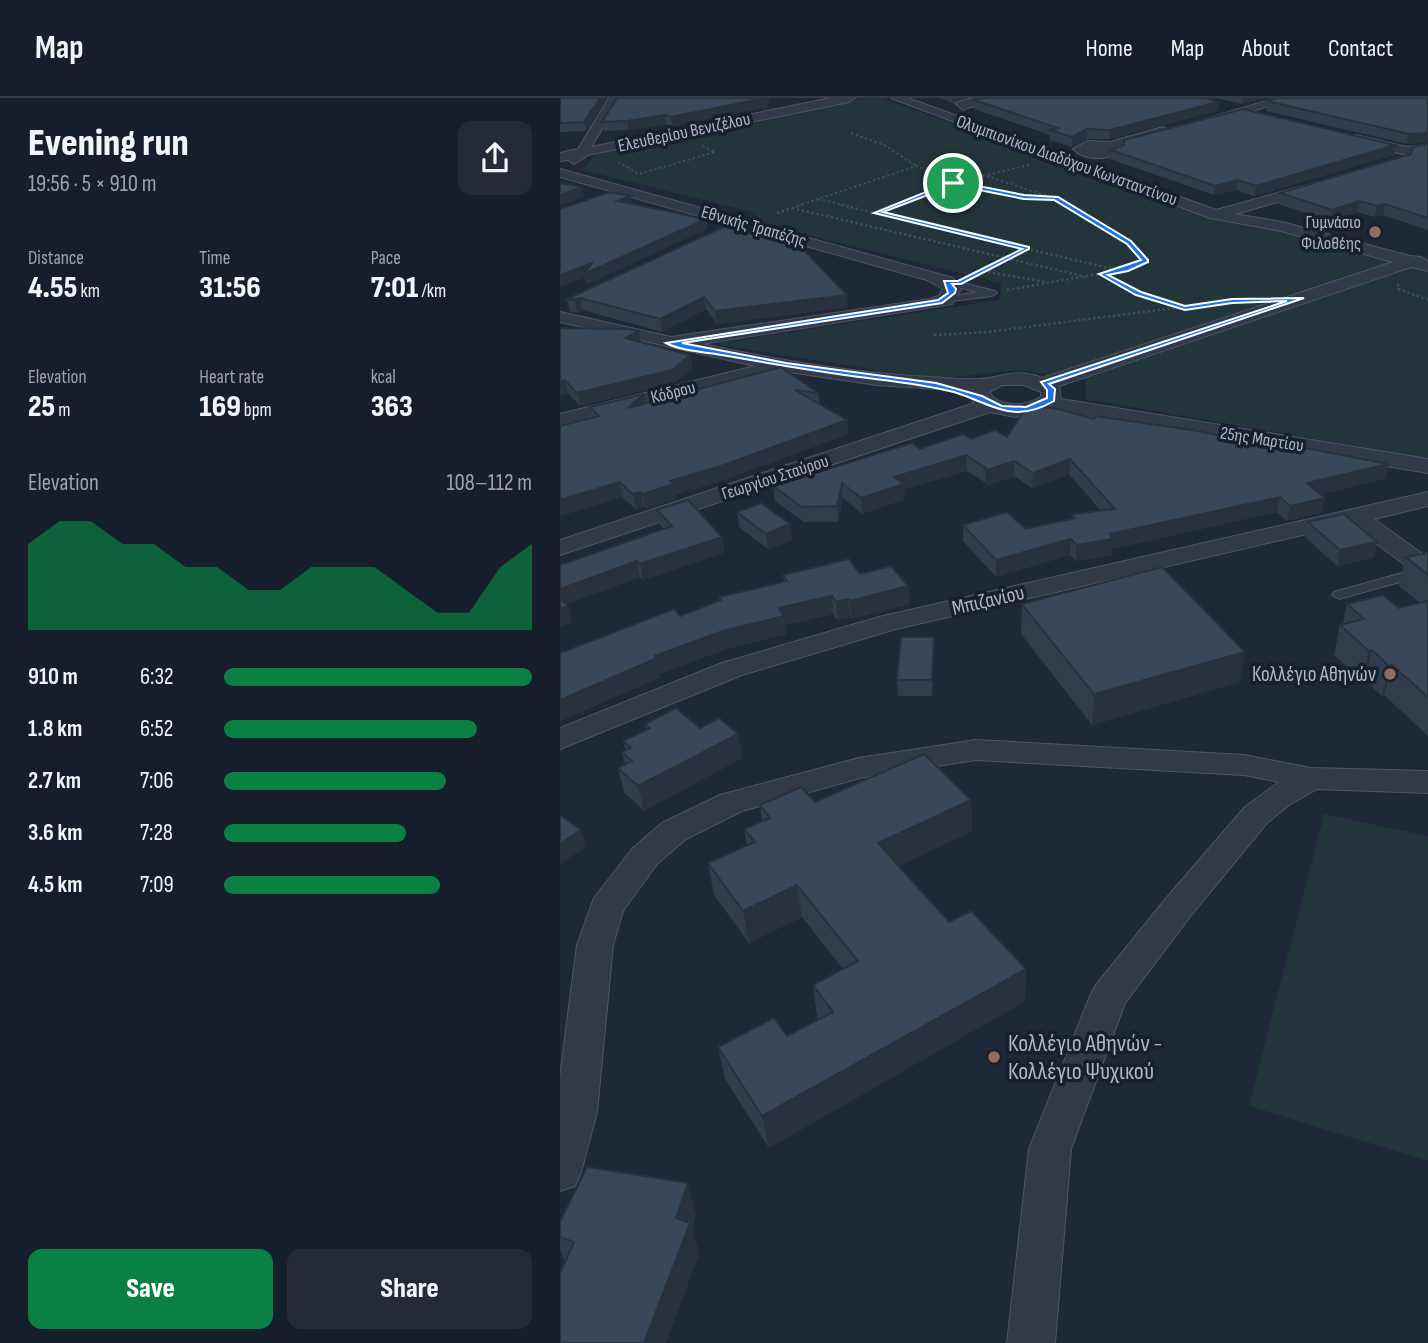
<!DOCTYPE html>
<html lang="en">
<head>
<meta charset="utf-8">
<style>
  body { margin:0; font-family:"Sofia Sans Condensed",sans-serif; background:#242b37; color:#f1f3f6; height:100vh; display:flex; flex-direction:column; font-size:26px; white-space:nowrap }
  * { box-sizing:border-box; margin:0 }
  p { font-size:23px; color:#9ea2a9 }
  .icon { flex:none; width:38px; height:38px; fill:none; stroke:currentColor; stroke-width:2; stroke-linecap:round; stroke-linejoin:round }
  .map { position:relative; flex:1; overflow:hidden }
  .panel { display:flex; flex-direction:column; background:#171e2b; width:560px }
  .panel>* { flex:none }
  .pin { position:absolute; display:grid; place-items:center; width:60px; height:60px; color:#fff; margin:-30px; border:4px solid #fff; border-radius:50%; box-shadow:0 2px 7px #0007 }
  .round { display:grid; place-items:center; flex:none; width:74px; height:74px; border-radius:14px; background:#242b37 }
  .headline { display:flex; align-items:center; justify-content:space-between; height:119px; padding:0 28px }
  h1 { font-size:38px; font-weight:800; line-height:52px }
  .metrics { display:grid; grid-template-columns:repeat(3,1fr); gap:10px; height:119px; padding:7px 28px }
  .metrics div { display:grid; align-content:center }
  .metrics b { font-size:30px; font-weight:800 }
  .metrics small { font-size:19px; font-weight:400 }
  .metrics p { font-size:19px }
  .chart { height:196px; padding:14px 28px }
  .chart p { display:flex; justify-content:space-between }
  .chart svg { width:100%; height:126px; margin-top:7px; fill:#0b8043; opacity:.7 }
  .primary-button { display:flex; gap:14px; margin-top:auto; padding:14px 28px }
  .primary-button a { flex:1; height:80px; border-radius:14px; background:#0b8043; color:#fff; font-size:28px; font-weight:800; line-height:80px; text-align:center }
  .primary-button a+a { background:#242b37; color:#f1f3f6 }
  ul { padding:0 28px; list-style:none; font-size:23px }
  li { display:grid; grid-template-columns:112px 84px 1fr; align-items:center; height:52px }
  li i { height:18px; border-radius:9px; background:#0b8043 }
  header { display:flex; align-items:center; gap:42px; box-sizing:border-box; height:98px; padding:0 35px; background:#171e2b; border-bottom:2px solid #363c47 }
  header strong { font-size:33px }
  nav { display:flex; gap:38px; margin-inline-start:auto; font-size:24px }
  main { display:flex; flex:1; min-height:0 }
  .map>svg:first-child { display:block }
</style>
</head>
<body>
<header>
<strong>Map</strong>
<nav><a>Home</a><a>Map</a><a>About</a><a>Contact</a></nav>
</header>
<main>
<section class="panel">
<div class="headline"><div><h1>Evening run</h1><p>19:56 · 5 × 910 m</p></div><a class="round"><svg class="icon" aria-label="share" viewBox="0 0 24 24"><path d="M12 15V3M7 8l5-5 5 5M5 13v7h14v-7"/></svg></a></div>
<div class="metrics">
<div><p>Distance</p><b>4.55<small> km</small></b></div>
<div><p>Time</p><b>31:56</b></div>
<div><p>Pace</p><b>7:01<small> /km</small></b></div>
</div>
<div class="metrics">
<div><p>Elevation</p><b>25<small> m</small></b></div>
<div><p>Heart rate</p><b>169<small> bpm</small></b></div>
<div><p>kcal</p><b>363</b></div>
</div>
<div class="chart"><p><span>Elevation</span>108–112 m</p>
<svg viewBox="0 0 160 44" preserveAspectRatio="none"><path d="M0 44V14L10 6L20 6L30 14L40 14L50 22L60 22L70 30L80 30L90 22L100 22L110 22L120 30L130 38L140 38L150 22L160 14V44z"/></svg>
</div>
<ul>
<li><b>910 m</b>6:32<i style="width:100%"></i></li>
<li><b>1.8 km</b>6:52<i style="width:82%"></i></li>
<li><b>2.7 km</b>7:06<i style="width:72%"></i></li>
<li><b>3.6 km</b>7:28<i style="width:59%"></i></li>
<li><b>4.5 km</b>7:09<i style="width:70%"></i></li>
</ul>
<div class="primary-button"><a>Save</a><a>Share</a></div>
</section>
<div class="map">
<svg width="868" height="1245" viewBox="0 0 868 1245">
  <rect width="100%" height="100%" fill="#1f2839"/>
  <g fill="#21353a">
    <path d="M305 0H322L653 119 722 131 868 172V361L526 301V282L459 272 373 281 154 246 440 202 441 185 207 127 192 114 22 72 35 57Z"/>
    <path d="M764 716 868 738V1063L689 1008Z"/>
  </g>
  <g fill="none" stroke-linecap="round" stroke-linejoin="round">
    <defs>
      <g id="service">
        <path d="M387 181 435 193 437 195 432 198 383 204V200L418 194 384 186 382 184Z"/>
        <path d="M860 470 867 474 865 477 779 501 772 497 774 494Z"/>
      </g>
      <g id="minor">
        <path d="M49 0H61L31 49 271 0H295L289 4 28 57 14 66 8 62 0 63V55L18 51Z"/>
        <path d="M331 0H348L656 112 754 85H764L766 88 764 91 675 116 722 124 850 158 861 159 868 163V173L851 169 499 288 501 301 868 361V375L488 312 455 319 430 314 0 457V442L415 305 410 299 409 293 317 287 222 273 0 328V316L195 268 0 224V214L111 239 370 201 379 198 383 191 367 182 0 79V71L393 180 401 191 392 206 142 246C217 262 294 275 371 279 387 280 403 282 419 281 444 280 456 269 482 280L833 164 721 133 650 120ZM442 287H464L481 294V299C465 308 440 311 429 294Z"/>
        <path d="M412 0H446C434 8 415 5 403 12L395 5Z"/>
        <path d="M716 0H736L648 26 642 22Z"/>
        <path d="M603 29 609 33 608 36 561 49V55C545 61 526 64 513 51L528 43 550 44Z"/>
        <path d="M796 37 847 49 868 47V55L847 57 791 44V38Z"/>
        <path d="M868 394V408L814 421 868 460V480L859 477 790 426 336 531 182 577 0 651V630L162 565 319 519Z"/>
        <path d="M416 642 684 657 751 670 868 673V695L757 691 729 707 707 725 632 816 565 905 511 1051 495 1245H447L469 1051 530 898 536 887 608 798 685 709 719 684 684 677 416 662 300 680 182 713 126 741 97 766 63 813 53 847 37 1014 21 1074 15 1088 0 1093V979L17 847 34 800 73 750 102 725 160 697 299 660Z"/>
      </g>
    </defs>
    <use href="#service" stroke="#4d5564" stroke-width="2"/>
    <use href="#minor" stroke="#4d5564" stroke-width="2"/>
    <g stroke="#3b5155" stroke-width="2" stroke-dasharray="2.5 2.5" stroke-linecap="butt">
      <path d="M291 35 326 48 356 68"/>
      <path d="M58 64 79 76 155 54 143 48"/>
      <path d="M403 70 496 101 508 108"/>
      <path d="M258 101 289 108"/>
      <path d="M237 108 357 68C400 89 444 97 491 100"/>
      <path d="M333 108 393 85 469 67"/>
    </g>
    <g stroke="#3b5155" stroke-width="2.5" stroke-dasharray="2.5 2.5" stroke-linecap="butt">
      <path d="M281 107 557 172"/>
      <path d="M232 110 527 179"/>
      <path d="M318 114 337 107"/>
      <path d="M217 115 242 107"/>
      <path d="M424 172 467 151"/>
      <path d="M423 173 486 184"/>
      <path d="M543 177 579 196 622 209"/>
      <path d="M838 186V191L868 202"/>
      <path d="M447 192 561 172 585 163 569 145 505 107"/>
      <path d="M374 237 428 234 660 204"/>
    </g>
    <use href="#service" fill="#323a4a" fill-rule="evenodd"/>
    <use href="#minor" fill="#323a4a" fill-rule="evenodd"/>
  </g>
  <g fill="#323c4d">
    <path d="M0 0H47L26 33 0 34Z"/>
    <path d="M57 0 207 9 112 28 106 26 69 32 44 33 42 24Z"/>
    <path d="M380 0H405L393 5Z"/>
    <path d="M655 0H706L682 6Z"/>
    <path d="M868 0V45V44L847 46 706 13 707 3Z"/>
    <path d="M414 2 658 4 657 13 550 41H527L512 49 490 42V37L414 11Z"/>
    <path d="M868 46V132L823 117 815 119 797 114 770 123 718 106 720 95 851 56Z"/>
    <path d="M551 52 834 57 694 98 676 92 654 97 550 61Z"/>
    <path d="M170 126 288 209 157 226 146 211 102 234 23 212 17 215 10 213 7 201Z"/>
    <path d="M0 230 81 244 130 257 132 270 114 285 20 308 8 295 0 298Z"/>
    <path d="M221 269 258 295 260 307 287 322 288 336 164 382 115 397 116 401 86 411 84 408 76 411 62 399 0 418V328L32 320 30 309 86 305Z"/>
    <path d="M534 321 727 353 828 366 825 381 761 396 762 415 727 423 717 414 552 451V457L516 463 510 457 436 479 403 443V427L466 431 512 421V416L541 413 509 376 472 390 454 378 426 388V385L407 373 345 391V401L302 416 283 400 278 424H244L215 403 213 388 360 351 411 341 447 339Z"/>
    <path d="M97 412 165 454 83 482 80 479 6 506 8 508 12 524 0 529V467L104 431 100 427Z"/>
    <path d="M177 414 230 426 232 442 208 451 179 429Z"/>
    <path d="M748 424 814 459 777 468 745 439Z"/>
    <path d="M868 455V638L824 597 822 598 805 582 802 583 774 557 780 527 783 526 787 506 839 510 860 505 839 488 846 459Z"/>
    <path d="M300 476 348 488 349 506 291 521 290 519 278 522 273 516 225 527 226 536 166 551 100 576 101 579 0 623V555L120 518 160 502 159 499 224 484 223 477Z"/>
    <path d="M462 506 680 584 532 627 461 536Z"/>
    <path d="M374 555 372 598H338L337 582Z"/>
    <path d="M85 626 140 630 178 636 182 660 84 713 64 694 58 670 65 666 62 654 66 653 63 643 86 632Z"/>
    <path d="M411 702 412 733 339 768 389 824 466 871 465 903 209 1050 165 981 158 949 227 938 259 921 257 919 253 887 283 871 242 819 189 845 154 797 148 765 187 748 184 731 202 723 200 707 255 704Z"/>
    <path d="M136 1116 132 1130 139 1156 106 1245H0L5 1164 0 1152V1124Z"/>
  </g>
  <g fill="#29313e">
    <path d="M40 0H47L26 33 24 24Z"/>
    <path d="M206 0H210L207 9 112 28 111 19Z"/>
    <path d="M392 0H405L393 5Z"/>
    <path d="M683 0H706L682 6Z"/>
    <path d="M658 4 657 13 550 41V32Z"/>
    <path d="M105 17 106 26 69 32 67 23Z"/>
    <path d="M527 31V41L512 49V39Z"/>
    <path d="M868 35V44L847 46 849 36Z"/>
    <path d="M835 47 834 57 694 98 696 88Z"/>
    <path d="M678 82 676 92 654 97 655 88Z"/>
    <path d="M22 89 24 99 0 108V97Z"/>
    <path d="M71 98 72 108 57 103Z"/>
    <path d="M799 103 797 114 770 123 772 112Z"/>
    <path d="M825 106 823 117 815 119 817 108Z"/>
    <path d="M146 121 148 131 26 187 24 180 0 189V177Z"/>
    <path d="M287 197 288 209 157 226 155 213Z"/>
    <path d="M144 199 146 211 102 234 100 221Z"/>
    <path d="M20 200 23 212 17 215 15 202Z"/>
    <path d="M79 233 81 245 65 240Z"/>
    <path d="M130 257 132 270 114 285 20 308 17 295Z"/>
    <path d="M5 282 8 295 0 298V284Z"/>
    <path d="M84 296 86 309 68 310Z"/>
    <path d="M287 322 288 336 164 382 115 397 116 401 86 411 83 396 110 383Z"/>
    <path d="M406 357 407 373 345 391V401L302 416 301 400 334 379Z"/>
    <path d="M510 361 509 376 472 390 473 375Z"/>
    <path d="M454 363V378L426 388 425 373Z"/>
    <path d="M828 366 825 381 745 400 747 385Z"/>
    <path d="M59 384 62 399 0 418V402Z"/>
    <path d="M282 385 283 400 278 424 277 408Z"/>
    <path d="M81 394 84 408 76 411 73 396Z"/>
    <path d="M720 399 717 414 552 451V457L516 463V447L550 436Z"/>
    <path d="M765 400 762 415 727 423 730 408Z"/>
    <path d="M230 426 232 442 208 451 206 436Z"/>
    <path d="M162 439 165 454 83 482 80 466Z"/>
    <path d="M511 441 510 457 436 479V462Z"/>
    <path d="M817 444 814 459 777 468 780 452Z"/>
    <path d="M77 463 80 479 0 508V491Z"/>
    <path d="M348 488 349 506 291 521 290 503Z"/>
    <path d="M272 498 273 516 225 527 226 536 166 551 100 576 101 579 0 623V602L95 558 219 510Z"/>
    <path d="M288 501 290 519 278 522 276 504Z"/>
    <path d="M8 508 12 524 0 529V511Z"/>
    <path d="M374 539V555L372 598V582Z"/>
    <path d="M812 552 805 582 802 583 809 553Z"/>
    <path d="M685 554 680 584 532 627 534 596Z"/>
    <path d="M832 567 824 597 822 598 829 568Z"/>
    <path d="M178 636 182 660 84 713 78 688Z"/>
    <path d="M411 702 412 733 321 777 318 745Z"/>
    <path d="M21 732 26 749 0 766V746Z"/>
    <path d="M237 787 242 819 189 845 183 813Z"/>
    <path d="M466 871 465 903 209 1050 202 1018Z"/>
    <path d="M128 1085 136 1116 132 1130 139 1156 106 1245H84L116 1120Z"/>
  </g>
  <g fill="#3a4659" stroke="#29313e" stroke-width="2">
    <path d="M0 0H40L24 24 0 25Z"/>
    <path d="M57 0H206L111 19 105 17 67 23 42 24Z"/>
    <path d="M421 0H646L658 4 550 32 527 31 512 39 490 32 498 30 414 2Z"/>
    <path d="M717 0H868V35L849 36 707 3Z"/>
    <path d="M683 11 835 47 696 88 678 82 655 88 551 52 564 47V42Z"/>
    <path d="M868 46V120L825 106 817 108 799 103 772 112 720 95 851 56 853 49Z"/>
    <path d="M0 85 22 89 0 97Z"/>
    <path d="M50 94 71 98 57 103 146 121 24 176 32 165 0 177V111Z"/>
    <path d="M170 126 238 146 287 197 155 213 144 199 100 221 20 200 15 202 7 201Z"/>
    <path d="M0 230 69 231 79 233 65 240 130 257 112 272 17 295 5 282 0 284Z"/>
    <path d="M221 269 258 295 235 292 287 322 161 368 110 383 114 386 83 396 81 394 73 396 59 384 0 402V328L39 318 30 309 84 296 68 310Z"/>
    <path d="M468 307 499 311 534 321 536 318 638 333 727 353 729 348 756 352 828 366 747 385 765 400 730 408 720 399 550 436 553 441 516 447 511 441 436 462 403 427 447 414 466 431 515 420 512 416 555 411 510 361 473 375 454 363 425 373 427 371 406 357 334 379 344 386 301 400 282 385 277 408 242 409 213 388 352 345 360 351 403 336 411 341 435 332 447 339Z"/>
    <path d="M128 402 162 439 80 466 77 463 0 491V467L112 428 97 412Z"/>
    <path d="M201 405 230 426 206 436 177 414Z"/>
    <path d="M784 416 817 444 780 452 748 424Z"/>
    <path d="M868 455V477L846 459Z"/>
    <path d="M289 461 300 476 331 468 348 488 290 503 288 501 276 504 272 498 219 510 224 518 163 533 95 558 97 560 0 602V555L114 511 120 518 161 502 159 499 227 483 223 477Z"/>
    <path d="M602 469 685 554 534 596 462 506Z"/>
    <path d="M823 497 839 510 868 503V599L832 567 829 568 812 552 809 553 780 527 804 521 787 506Z"/>
    <path d="M0 500 8 508 0 511Z"/>
    <path d="M341 539H374L372 582H337Z"/>
    <path d="M116 610 140 630 159 620 178 636 78 688 58 670 72 663 62 654 71 650 63 643 90 630 85 626Z"/>
    <path d="M364 656 411 702 318 745 389 824 411 813 466 871 202 1018 158 949 214 920 227 938 273 914 253 887 298 863 237 787 183 813 148 765 195 744 184 731 210 720 200 707 241 689 255 704Z"/>
    <path d="M0 717 21 732 0 746Z"/>
    <path d="M27 1069 128 1085 116 1120 130 1125 84 1245H0V1176L14 1144 0 1139V1124Z"/>
  </g>
  <path fill="#1a73e8" stroke="#fff" stroke-width="2" fill-rule="evenodd" d="M393 83 464 97 498 99 571 143 588 162V164L568 173 548 177 581 194 625 208 672 201 744 200 489 286 495 291 494 303C452 327 433 306 394 294 363 286 331 283 299 279 255 273 212 266 168 258 149 254 123 254 106 245L378 202 388 195 384 183H398L462 151 314 115ZM394 87 464 101 494 102 567 146 581 162 539 176 576 197 625 212 672 205 727 203 481 284 487 292V300L466 309 442 308 422 298 376 285 226 265 122 245 382 205 395 195 396 191 392 186H401L469 151V149L323 114Z"/>
  <g fill="#8d6e63" stroke="#181f2e" stroke-width="2.5">
    <circle cx="815" cy="134" r="7"/>
    <circle cx="830" cy="576" r="7"/>
    <circle cx="434" cy="959" r="7"/>
  </g>
  <g text-anchor="middle" stroke-width="7" stroke-linejoin="round" paint-order="stroke">
    <g font-size="18" fill="#adb5c6" stroke="#181f2e">
      <text transform="translate(124 34) rotate(-12)" y="6">Ελευθερίου Βενιζέλου</text>
      <text transform="translate(507 62) rotate(20)" y="6">Ολυμπιονίκου Διαδόχου Κωνσταντίνου</text>
      <text transform="translate(194 128) rotate(16)" y="6">Εθνικής Τραπέζης</text>
      <text transform="translate(113 294) rotate(-14)" y="6">Κόδρου</text>
      <text transform="translate(702 341) rotate(9)" y="6">25ης Μαρτίου</text>
      <text transform="translate(215 379) rotate(-18)" y="6">Γεωργίου Σταύρου</text>
    </g>
    <g font-size="18" fill="#adb5c6" stroke="#181f2e" text-anchor="end">
      <text x="801" y="130">Γυμνάσιο<tspan x="801" dy="21">Φιλοθέης</tspan></text>
    </g>
    <g font-size="21" fill="#adb5c6" stroke="#181f2e">
      <text transform="translate(428 502) rotate(-13)" y="7">Μπιζανίου</text>
    </g>
    <g font-size="21" fill="#adb5c6" stroke="#181f2e" text-anchor="end">
      <text x="816" y="583">Κολλέγιο Αθηνών</text>
    </g>
    <g font-size="24" fill="#adb5c6" stroke="#181f2e" text-anchor="start">
      <text x="448" y="953">Κολλέγιο Αθηνών -<tspan x="448" dy="28">Κολλέγιο Ψυχικού</tspan></text>
    </g>
  </g>
</svg>
<div class="pin" style="left:393px;top:85px;background:#1e9e55"><svg class="icon" aria-label="arrive" viewBox="0 0 24 24"><path d="M6 21V4h12l-3 4 3 4H6"/></svg></div>
</div>
</main>
</body>
</html>
